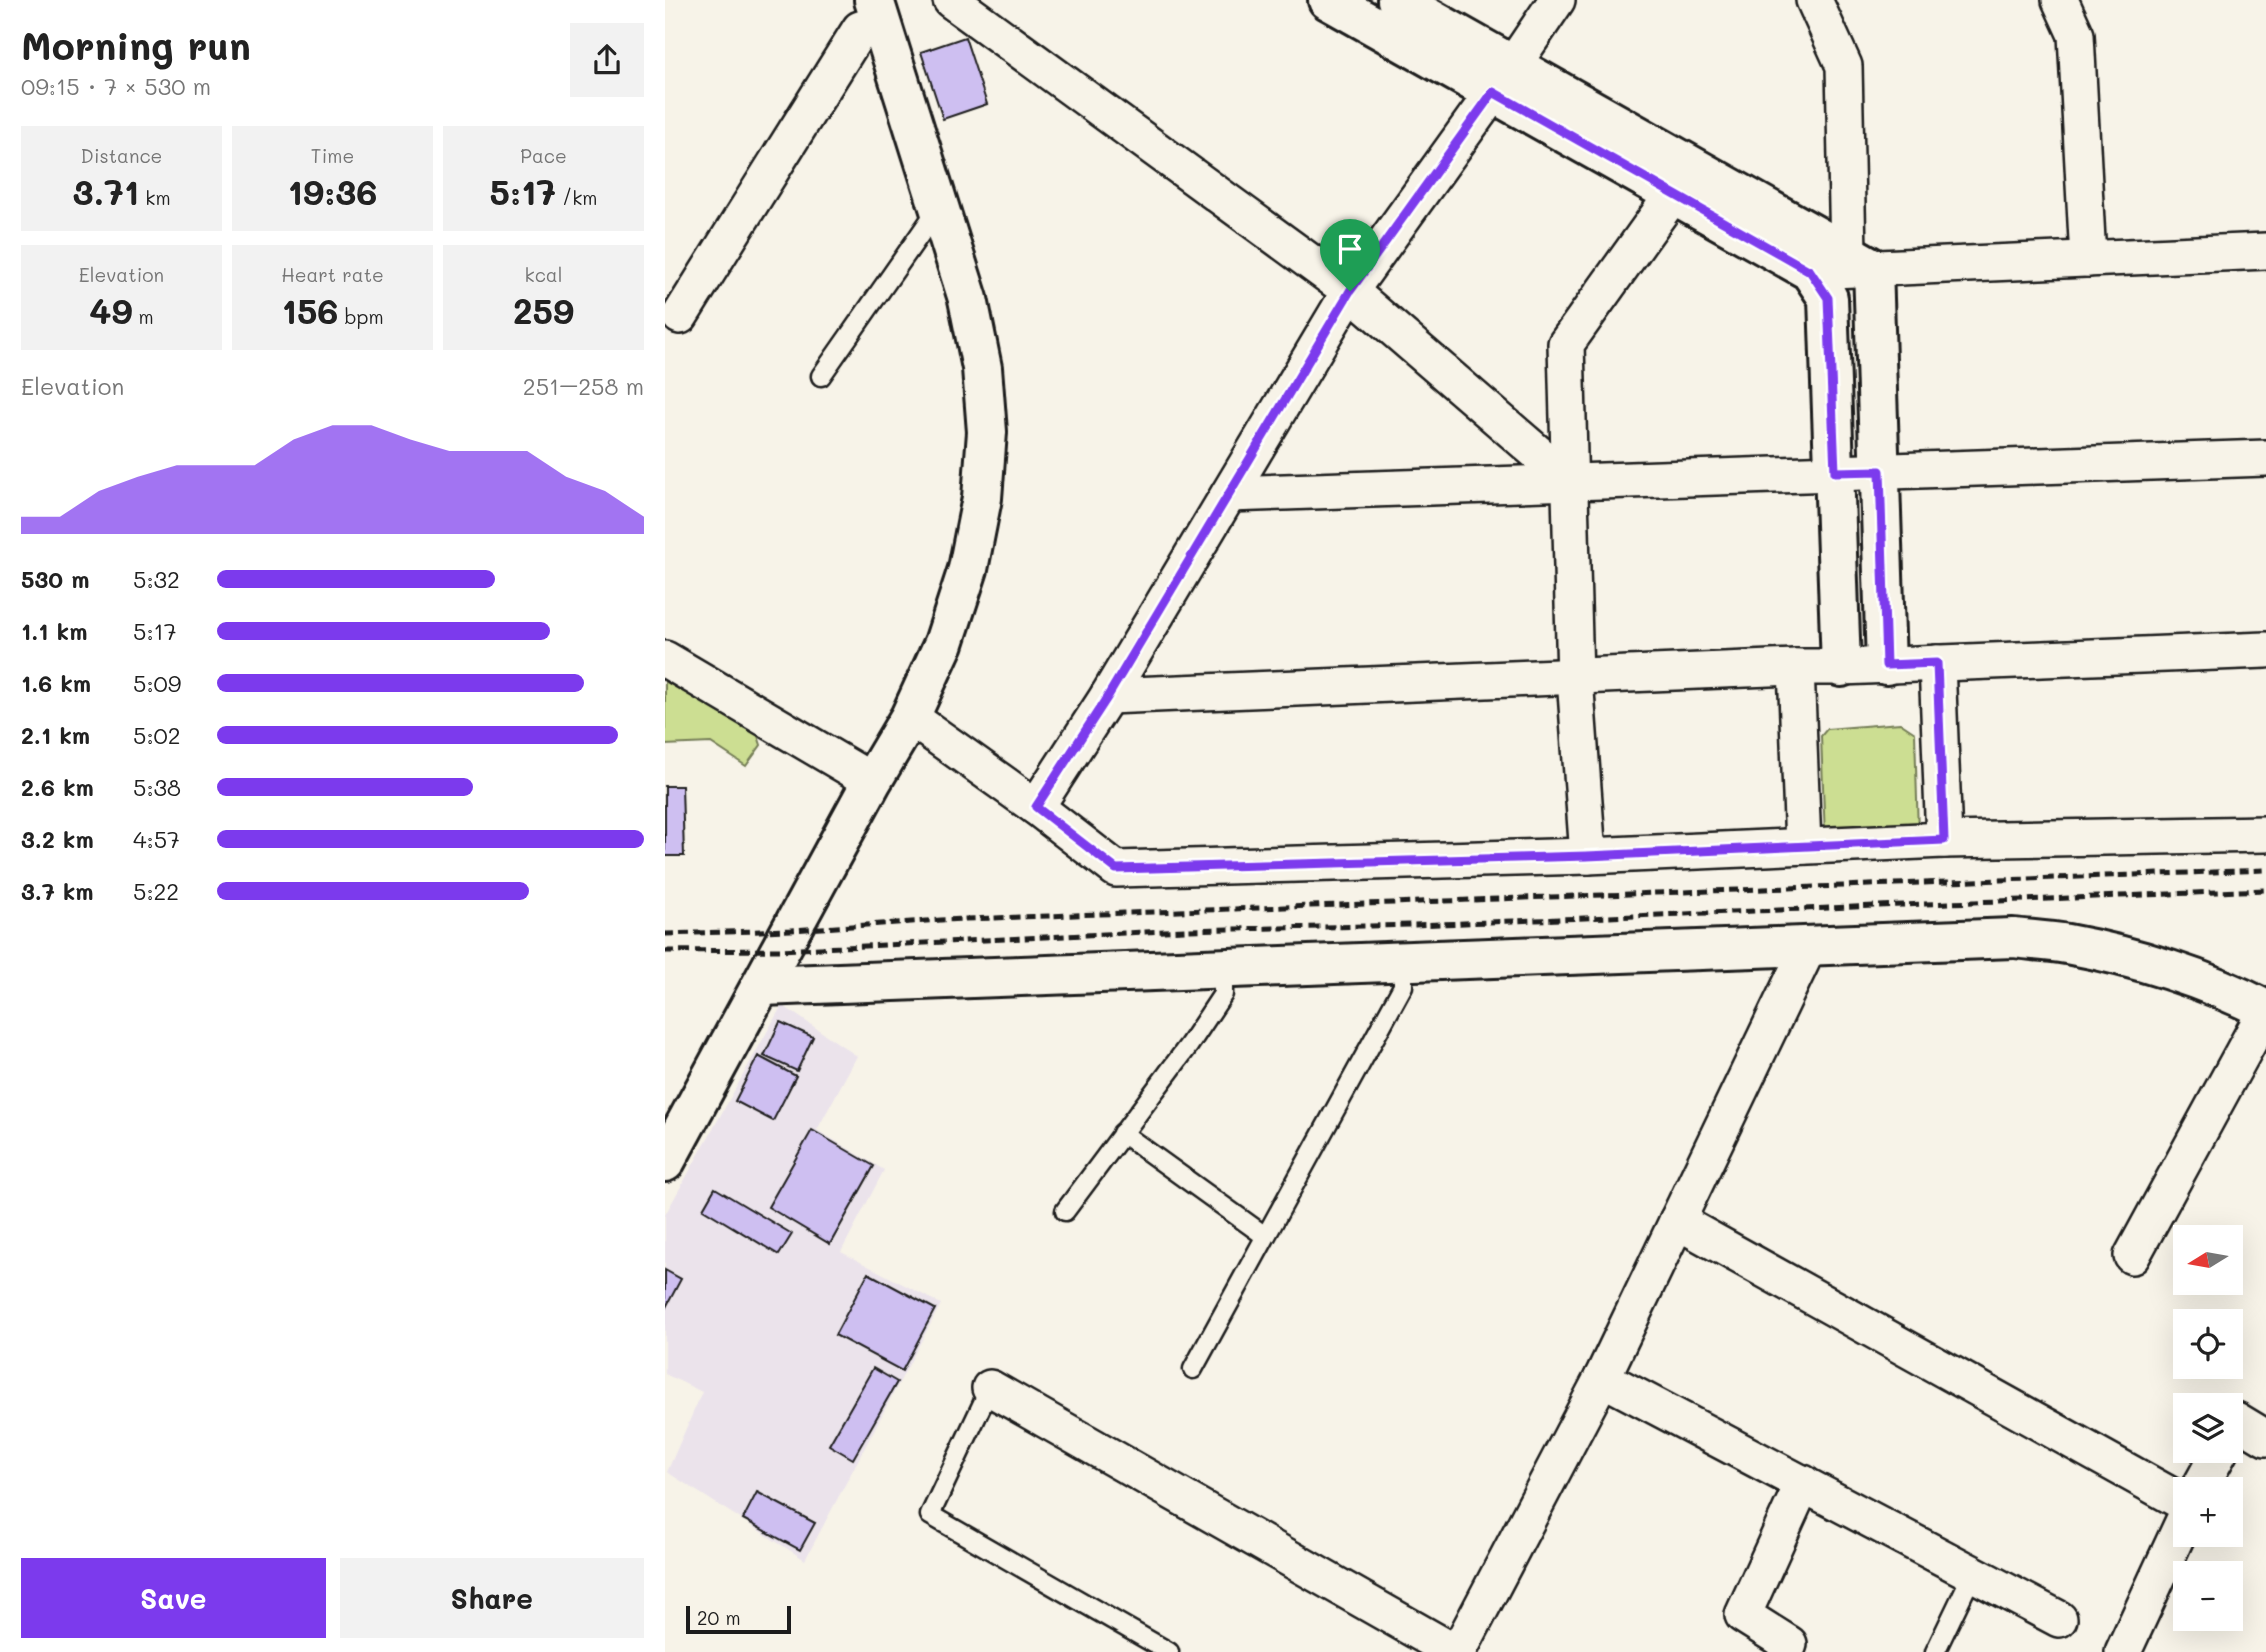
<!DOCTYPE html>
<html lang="en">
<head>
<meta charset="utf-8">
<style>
  body { margin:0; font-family:Mali,sans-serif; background:#f2f2f2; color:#222; height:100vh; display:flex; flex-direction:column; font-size:26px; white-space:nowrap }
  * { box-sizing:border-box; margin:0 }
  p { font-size:23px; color:#767676 }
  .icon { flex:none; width:38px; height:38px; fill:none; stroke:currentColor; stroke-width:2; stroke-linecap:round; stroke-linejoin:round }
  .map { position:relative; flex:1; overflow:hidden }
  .side { display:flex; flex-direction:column; background:#fff; width:665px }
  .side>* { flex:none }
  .needle { width:46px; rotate:259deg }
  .fabs { position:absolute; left:1508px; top:1225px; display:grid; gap:14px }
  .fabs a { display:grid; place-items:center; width:70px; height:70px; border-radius:0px; background:#fff; box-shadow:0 7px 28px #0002; font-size:35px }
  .scale { position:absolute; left:21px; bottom:18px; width:105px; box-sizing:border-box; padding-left:7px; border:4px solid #1c1c1c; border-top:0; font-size:19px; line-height:24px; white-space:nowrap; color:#1c1c1c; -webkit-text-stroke:5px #f7f3e8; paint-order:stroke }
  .pin { position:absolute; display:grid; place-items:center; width:60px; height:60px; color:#fff; margin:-72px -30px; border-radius:50% 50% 50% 0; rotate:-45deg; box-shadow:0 0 7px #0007 }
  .pin .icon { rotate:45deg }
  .round { display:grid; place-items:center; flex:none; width:74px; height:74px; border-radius:0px; background:#f2f2f2 }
  .overview { display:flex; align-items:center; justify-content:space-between; height:119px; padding:0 21px }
  h1 { font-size:38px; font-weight:800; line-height:52px }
  .stats { display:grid; grid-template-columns:repeat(3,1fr); gap:10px; height:119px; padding:7px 21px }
  .stats div { display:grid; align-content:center; border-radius:0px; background:#f2f2f2; text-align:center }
  .stats b { font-size:35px; font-weight:800 }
  .stats small { font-size:19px; font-weight:400 }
  .stats p { font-size:19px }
  .chart { height:196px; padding:14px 21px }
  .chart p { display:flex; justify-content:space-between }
  .chart svg { width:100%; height:126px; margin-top:7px; fill:#7c3aed; opacity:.7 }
  .cta { display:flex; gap:14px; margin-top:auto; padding:14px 21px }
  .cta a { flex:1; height:80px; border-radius:0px; background:#7c3aed; color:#fff; font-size:28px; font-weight:800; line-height:80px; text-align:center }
  .cta a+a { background:#f2f2f2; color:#222 }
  ul { padding:0 21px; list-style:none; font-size:23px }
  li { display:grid; grid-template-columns:112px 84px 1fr; align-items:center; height:52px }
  li i { height:18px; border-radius:9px; background:#7c3aed }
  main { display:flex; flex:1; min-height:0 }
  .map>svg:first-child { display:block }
</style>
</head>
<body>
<main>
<section class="side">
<div class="overview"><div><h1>Morning run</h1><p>09:15 · 7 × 530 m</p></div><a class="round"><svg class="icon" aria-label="share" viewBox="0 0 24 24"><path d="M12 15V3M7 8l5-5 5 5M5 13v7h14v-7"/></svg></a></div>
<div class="stats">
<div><p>Distance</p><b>3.71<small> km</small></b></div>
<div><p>Time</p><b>19:36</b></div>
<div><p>Pace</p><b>5:17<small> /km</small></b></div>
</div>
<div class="stats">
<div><p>Elevation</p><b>49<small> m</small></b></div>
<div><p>Heart rate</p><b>156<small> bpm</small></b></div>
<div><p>kcal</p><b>259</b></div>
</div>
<div class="chart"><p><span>Elevation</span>251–258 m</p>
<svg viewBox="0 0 160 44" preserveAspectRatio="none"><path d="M0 44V38L10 38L20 29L30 24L40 20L50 20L60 20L70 11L80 6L90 6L100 11L110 15L120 15L130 15L140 24L150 29L160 38V44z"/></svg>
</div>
<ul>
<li><b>530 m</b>5:32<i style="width:65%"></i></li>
<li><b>1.1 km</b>5:17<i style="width:78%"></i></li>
<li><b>1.6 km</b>5:09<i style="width:86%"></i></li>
<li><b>2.1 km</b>5:02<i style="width:94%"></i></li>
<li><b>2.6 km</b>5:38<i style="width:60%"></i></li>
<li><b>3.2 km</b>4:57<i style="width:100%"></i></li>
<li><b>3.7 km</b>5:22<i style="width:73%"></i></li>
</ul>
<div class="cta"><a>Save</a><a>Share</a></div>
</section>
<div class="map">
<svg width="1601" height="1652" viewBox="0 0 1601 1652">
  <rect width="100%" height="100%" fill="#f7f3e8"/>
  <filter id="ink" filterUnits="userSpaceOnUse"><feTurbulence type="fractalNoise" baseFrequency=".0143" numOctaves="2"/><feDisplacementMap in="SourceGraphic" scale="14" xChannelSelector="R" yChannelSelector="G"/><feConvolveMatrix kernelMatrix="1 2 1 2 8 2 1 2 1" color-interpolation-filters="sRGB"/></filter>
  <g filter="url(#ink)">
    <path fill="#ebe3eb" d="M117 1005 192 1056 152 1130 219 1170 176 1252 276 1304 140 1560 2 1472 37 1392 0 1374V1215Z"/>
    <g fill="#ccde92" stroke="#747d57" stroke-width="2">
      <path d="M0 678 91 730 96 745 81 766 46 743 0 745Z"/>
      <path d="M1235 723 1250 733 1253 833 1160 837 1156 736 1162 729Z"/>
    </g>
    <g fill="#cebff1" stroke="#1c1c1c" stroke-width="2">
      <path d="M300 37 322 104 278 119 256 52Z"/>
      <path d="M0 786H17L19 856H0Z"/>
      <path d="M115 1022 148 1037 132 1071 99 1056Z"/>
      <path d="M93 1056 131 1076 108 1121 70 1101Z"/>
      <path d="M147 1130 209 1166 165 1244 103 1207Z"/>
      <path d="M50 1188 127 1234 114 1255 38 1209Z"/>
      <path d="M0 1270 16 1279 0 1309Z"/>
      <path d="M203 1273 270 1309 237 1371 170 1335Z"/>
      <path d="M208 1368 232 1382 188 1459 164 1445Z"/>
      <path d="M92 1492 150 1523 135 1550 78 1519Z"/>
    </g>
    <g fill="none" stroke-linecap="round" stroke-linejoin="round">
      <defs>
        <g id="service">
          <path d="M156 376 272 210"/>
          <path d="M457 1133 600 1236"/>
          <path d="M400 1211 524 1045 558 994V969"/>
          <path d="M528 1369 738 986V962"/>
          <path d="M325 1388 265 1515 504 1652"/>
          <path d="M1270 1652 1308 1573"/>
        </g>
        <g id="minor">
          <path d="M286 0 685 291 905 481"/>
          <path d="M1149 0 1179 66 1183 254"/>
          <path d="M1395 0 1411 35 1423 259"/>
          <path d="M1145 271 1601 251"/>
          <path d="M15 316 195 29 216 22"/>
          <path d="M564 494 1601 458"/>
          <path d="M0 659 207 781"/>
          <path d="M1272 663 1279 840"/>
          <path d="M1131 667 1138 846"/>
          <path d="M443 696 1131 667H1176L1601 650"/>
          <path d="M245 717 371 807 451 869 923 856 1279 840 1601 834"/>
          <path d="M371 807 443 696 685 291 848 65 892 0"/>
          <path d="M923 856 910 678 901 344 1024 172"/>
          <path d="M1012 1221 1521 1504"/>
          <path d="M1467 1256 1601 1010"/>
          <path d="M937 1378 1394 1619"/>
          <path d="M325 1388 789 1652"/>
          <path d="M1566 1429 1571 1420 1601 1438"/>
          <path d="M1534 1489 1555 1451"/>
          <path d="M793 1652 937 1378 1143 948"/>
          <path d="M1121 1652 1124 1644 1078 1615 1138 1483"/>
          <path d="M1458 1652 1521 1516"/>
        </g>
        <g id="tertiary">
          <path d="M663 0 1145 271 1163 298 1176 667"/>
          <path d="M732 0 1208 268 1221 665"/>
          <path d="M97 986 1348 938C1366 940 1385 941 1402 944 1468 956 1542 979 1601 1010"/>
          <path d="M0 1162 207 781 245 717 279 643 303 569 317 498 322 432 317 368 303 299 209 0"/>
        </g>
      </defs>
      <use href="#service" stroke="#1c1c1c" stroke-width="23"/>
      <use href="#minor" stroke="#1c1c1c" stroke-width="40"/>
      <use href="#tertiary" stroke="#1c1c1c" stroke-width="44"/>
      <use href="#service" stroke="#f7f3e8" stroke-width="18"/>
      <use href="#minor" stroke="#f7f3e8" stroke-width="35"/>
      <use href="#tertiary" stroke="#f7f3e8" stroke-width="38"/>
      <g stroke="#1c1c1c" stroke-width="5" stroke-dasharray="10 5" stroke-linecap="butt">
        <path d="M0 934 126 930 276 920 1601 870"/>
        <path d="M0 951 117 950 520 930 750 925 1601 890"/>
      </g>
    </g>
  </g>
  <g fill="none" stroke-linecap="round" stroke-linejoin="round" filter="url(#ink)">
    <defs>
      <path id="route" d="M828 92 1145 271 1163 298 1170 472 1215 471 1221 665 1272 663 1279 840 922 856 451 869 371 807 443 696 685 291Z"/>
    </defs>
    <use href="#route" stroke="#fff" stroke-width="14"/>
    <use href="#route" stroke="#7c3aed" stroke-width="9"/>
  </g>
</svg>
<div class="fabs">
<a><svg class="needle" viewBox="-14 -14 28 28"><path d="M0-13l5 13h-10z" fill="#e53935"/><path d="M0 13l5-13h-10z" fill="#767676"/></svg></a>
<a><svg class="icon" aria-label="locate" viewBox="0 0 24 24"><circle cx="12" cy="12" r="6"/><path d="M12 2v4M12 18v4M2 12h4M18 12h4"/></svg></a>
<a><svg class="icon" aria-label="layers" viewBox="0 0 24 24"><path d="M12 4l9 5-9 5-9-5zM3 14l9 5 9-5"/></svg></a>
<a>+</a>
<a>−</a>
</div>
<div class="scale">20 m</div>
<div class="pin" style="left:685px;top:291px;background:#1e9e55"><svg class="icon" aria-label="arrive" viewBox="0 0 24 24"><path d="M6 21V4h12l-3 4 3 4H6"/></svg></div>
</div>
</main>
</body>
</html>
